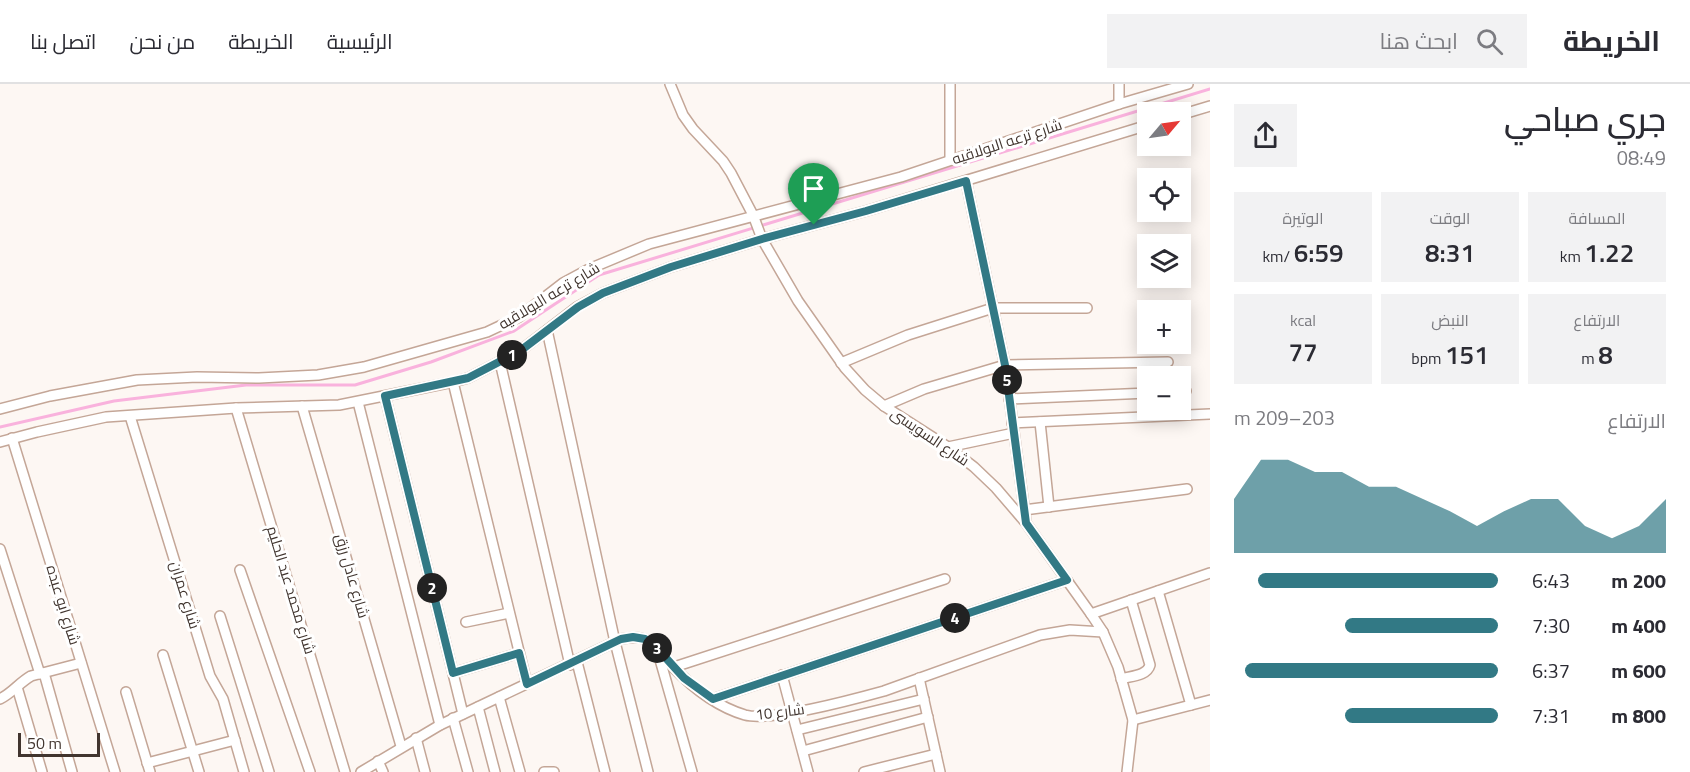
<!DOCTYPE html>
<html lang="ar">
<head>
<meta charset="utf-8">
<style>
  body { margin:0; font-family:"Titillium Web",Cairo,sans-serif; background:#f2f2f3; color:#2b2b33; direction:rtl; height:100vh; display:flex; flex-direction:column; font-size:22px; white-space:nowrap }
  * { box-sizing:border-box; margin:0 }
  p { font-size:20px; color:#7c7c81 }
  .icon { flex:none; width:33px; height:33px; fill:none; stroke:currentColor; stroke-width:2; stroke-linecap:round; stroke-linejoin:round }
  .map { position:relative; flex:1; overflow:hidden; direction:ltr }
  .drawer { display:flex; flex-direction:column; background:#fff; width:480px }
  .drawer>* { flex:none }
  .needle { width:39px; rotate:61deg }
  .buttons { position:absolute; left:1137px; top:18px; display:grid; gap:12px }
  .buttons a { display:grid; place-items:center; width:54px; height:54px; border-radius:0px; background:#fff; box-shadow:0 3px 15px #0003; font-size:30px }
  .scale { position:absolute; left:18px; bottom:15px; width:82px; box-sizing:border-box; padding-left:6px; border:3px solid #41352f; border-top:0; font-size:16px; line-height:21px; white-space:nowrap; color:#41352f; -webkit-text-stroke:4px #fff; paint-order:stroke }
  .pin { position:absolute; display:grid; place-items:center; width:51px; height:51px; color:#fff; margin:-62px -26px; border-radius:50% 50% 50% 0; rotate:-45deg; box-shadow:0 0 6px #0007 }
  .pin .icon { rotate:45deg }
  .km { position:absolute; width:30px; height:30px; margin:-15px; border-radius:50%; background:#222; color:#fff; font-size:16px; line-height:30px; text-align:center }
  .round { display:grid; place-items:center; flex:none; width:63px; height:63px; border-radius:0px; background:#f2f2f3 }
  .head { display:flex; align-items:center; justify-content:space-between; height:102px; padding:0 24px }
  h1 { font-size:33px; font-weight:600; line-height:45px }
  .stats { display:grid; grid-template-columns:repeat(3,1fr); gap:9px; height:102px; padding:6px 24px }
  .stats div { display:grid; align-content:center; border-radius:0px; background:#f2f2f3; text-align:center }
  .stats b { font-size:26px; font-weight:600 }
  .stats small { font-size:16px; font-weight:400 }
  .stats p { font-size:16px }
  .chart { height:168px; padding:12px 24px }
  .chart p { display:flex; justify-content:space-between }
  .chart svg { width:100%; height:108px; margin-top:6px; fill:#327985; opacity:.7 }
  ul { padding:0 24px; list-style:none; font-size:20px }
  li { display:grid; grid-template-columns:96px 72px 1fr; align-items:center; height:45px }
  li i { height:15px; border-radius:8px; background:#327985 }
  header { display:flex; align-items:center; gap:36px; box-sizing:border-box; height:84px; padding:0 30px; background:#fff; border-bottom:2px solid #e1e1e2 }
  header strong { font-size:28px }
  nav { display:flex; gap:33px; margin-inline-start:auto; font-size:21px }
  .search { width:420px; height:54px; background:#f2f2f3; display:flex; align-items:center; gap:15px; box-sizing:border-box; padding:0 21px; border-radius:0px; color:#7c7c81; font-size:22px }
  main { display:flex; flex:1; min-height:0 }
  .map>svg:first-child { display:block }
</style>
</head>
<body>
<header>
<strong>الخريطة</strong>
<div class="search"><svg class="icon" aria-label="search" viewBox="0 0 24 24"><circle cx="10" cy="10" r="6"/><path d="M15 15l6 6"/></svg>ابحث هنا</div>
<nav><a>الرئيسية</a><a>الخريطة</a><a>من نحن</a><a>اتصل بنا</a></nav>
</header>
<main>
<section class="drawer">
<div class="head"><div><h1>جري صباحي</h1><p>08:49</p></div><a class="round"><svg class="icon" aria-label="share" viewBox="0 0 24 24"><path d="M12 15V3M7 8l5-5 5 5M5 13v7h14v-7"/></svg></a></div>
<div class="stats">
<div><p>المسافة</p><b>1.22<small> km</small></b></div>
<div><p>الوقت</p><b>8:31</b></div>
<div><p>الوتيرة</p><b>6:59<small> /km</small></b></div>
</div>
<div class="stats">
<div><p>الارتفاع</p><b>8<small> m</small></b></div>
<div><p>النبض</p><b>151<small> bpm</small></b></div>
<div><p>kcal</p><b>77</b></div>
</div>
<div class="chart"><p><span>الارتفاع</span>203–209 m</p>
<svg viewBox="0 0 160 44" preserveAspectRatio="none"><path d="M0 44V22L10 6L20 6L30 11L40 11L50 17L60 17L70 22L80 27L90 33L100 27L110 22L120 22L130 33L140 38L150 33L160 22V44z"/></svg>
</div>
<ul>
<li><b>200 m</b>6:43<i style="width:91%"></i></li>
<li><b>400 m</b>7:30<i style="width:58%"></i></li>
<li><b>600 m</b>6:37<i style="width:96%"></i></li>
<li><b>800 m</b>7:31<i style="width:58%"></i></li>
</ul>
</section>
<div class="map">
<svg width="1210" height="688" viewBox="0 0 1210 688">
  <rect width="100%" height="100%" fill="#fdf7f3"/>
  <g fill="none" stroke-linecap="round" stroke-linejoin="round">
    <path stroke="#f9b2dd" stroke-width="3" d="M0 343 114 317 246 301H355L431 278 514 247 599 191 1210 5"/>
    <defs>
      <g id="street">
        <path d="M670 0 683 31 693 45 723 77 731 89 753 131 762 155 798 217 845 284 865 306 884 322 948 363 974 383 996 404 1026 439 1091 530 1103 548 1118 583 1133 636 1127 688"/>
        <path d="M950 0V76"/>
        <path d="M1119 20V0"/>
        <path d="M1180 31 1210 22"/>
        <path d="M966 97 1005 281 1026 438"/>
        <path d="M547 246 615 558 648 688"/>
        <path d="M500 278 570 581"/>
        <path d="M841 279 908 251 993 224H1087"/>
        <path d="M453 298 527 600"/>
        <path d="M1180 307H1186"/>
        <path d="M385 312 463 630"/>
        <path d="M1009 315 1148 309"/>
        <path d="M358 318 440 641"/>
        <path d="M302 322 401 662"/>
        <path d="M884 322 924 305 1005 281 1168 278"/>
        <path d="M236 324 345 688"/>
        <path d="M0 325 50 312 137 296 197 293 259 294 318 291 364 283 487 248 519 233 563 199 589 185 649 160 901 93 1119 20 1188 0"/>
        <path d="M130 332 210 592 223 615 244 688"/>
        <path d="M1040 338 1049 423"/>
        <path d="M1012 339 1210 330"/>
        <path d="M12 354 115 688"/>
        <path d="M0 358 37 348 106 333 236 324 339 321 453 298 468 294 520 267 577 223 603 209 671 183 762 155 866 127 1148 41"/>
        <path d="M948 363 1014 349"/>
        <path d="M1024 426 1187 405"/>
        <path d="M0 465 40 590"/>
        <path d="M240 486 310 688"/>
        <path d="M1158 507 1191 621"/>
        <path d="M1091 530 1210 489"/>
        <path d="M220 532 269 688"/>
        <path d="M466 538 509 529"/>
        <path d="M657 565 692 688"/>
        <path d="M163 571 199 688"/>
        <path d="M577 578 605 688"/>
        <path d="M674 583 945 495"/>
        <path d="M44 589 72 688"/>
        <path d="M453 589 519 569"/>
        <path d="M782 591 808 688"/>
        <path d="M919 594 940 688"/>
        <path d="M1121 595C1131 592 1147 592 1150 581L1131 516"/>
        <path d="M17 603 42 688"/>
        <path d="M126 608 150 688"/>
        <path d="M499 613 520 688"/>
        <path d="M0 615C12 609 19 599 31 592L81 579"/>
        <path d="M713 615 1067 496"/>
        <path d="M478 623 495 688"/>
        <path d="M453 634 468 688"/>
        <path d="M1133 636 1210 616"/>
        <path d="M797 646 924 615"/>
        <path d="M416 654 425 688"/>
        <path d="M803 667 928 633"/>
        <path d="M378 677 383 688"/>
        <path d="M147 679 235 656"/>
        <path d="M361 688 440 641 621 555C629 554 636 552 644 555 656 559 664 573 673 583 692 603 718 623 745 631 771 638 855 615 884 607L1040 551 1070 546 1103 548"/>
        <path d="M544 688H554"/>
        <path d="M864 688 936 670"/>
      </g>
    </defs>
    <use href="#street" stroke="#c4a697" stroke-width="12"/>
    <use href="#street" stroke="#fff" stroke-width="9"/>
  </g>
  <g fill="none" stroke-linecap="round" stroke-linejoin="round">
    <defs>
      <path id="route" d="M966 97 1005 281 1026 439 1067 496 713 615 684 594 656 563 645 555 633 553 621 555 527 600 519 569 453 589 385 312 468 294 520 267 578 223 603 209 671 183 762 155 866 127Z"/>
    </defs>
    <use href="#route" stroke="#fff" stroke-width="12"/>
    <use href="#route" stroke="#327985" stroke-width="8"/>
  </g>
  <g text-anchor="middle" stroke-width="6" stroke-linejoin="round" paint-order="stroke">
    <g font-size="15" fill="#41352f" stroke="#fff">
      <text transform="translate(1007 58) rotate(-18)" y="5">شارع ترعه البولاقيه</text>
      <text transform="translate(549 212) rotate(-31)" y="5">شارع ترعه البولاقيه</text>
      <text transform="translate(930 353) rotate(34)" y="5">شارع السويسى</text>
      <text transform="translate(352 492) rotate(74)" y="5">شارع عادل رزق</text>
      <text transform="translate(291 506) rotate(73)" y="5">شارع محمد عبد الحليم</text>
      <text transform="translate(185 511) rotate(73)" y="5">شارع عمران</text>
      <text transform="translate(63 521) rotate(73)" y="5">شارع ابو عبده</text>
      <text transform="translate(780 628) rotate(-7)" y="5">شارع 10</text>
    </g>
  </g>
</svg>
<div class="buttons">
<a><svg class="needle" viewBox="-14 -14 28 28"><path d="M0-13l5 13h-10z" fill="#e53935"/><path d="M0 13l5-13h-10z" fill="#7c7c81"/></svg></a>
<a><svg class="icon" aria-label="locate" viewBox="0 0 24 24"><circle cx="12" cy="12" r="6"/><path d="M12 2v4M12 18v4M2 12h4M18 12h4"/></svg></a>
<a><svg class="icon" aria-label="layers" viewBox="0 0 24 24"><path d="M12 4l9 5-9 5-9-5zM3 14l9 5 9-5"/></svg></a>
<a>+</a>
<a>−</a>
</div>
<div class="scale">50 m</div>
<div class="pin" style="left:814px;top:141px;background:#1e9e55"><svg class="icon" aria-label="arrive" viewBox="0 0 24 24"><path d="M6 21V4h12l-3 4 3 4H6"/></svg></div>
<b class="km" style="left:512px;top:271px">1</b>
<b class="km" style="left:432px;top:504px">2</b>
<b class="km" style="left:657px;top:564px">3</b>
<b class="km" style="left:955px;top:534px">4</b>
<b class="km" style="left:1007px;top:296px">5</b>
</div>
</main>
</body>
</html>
